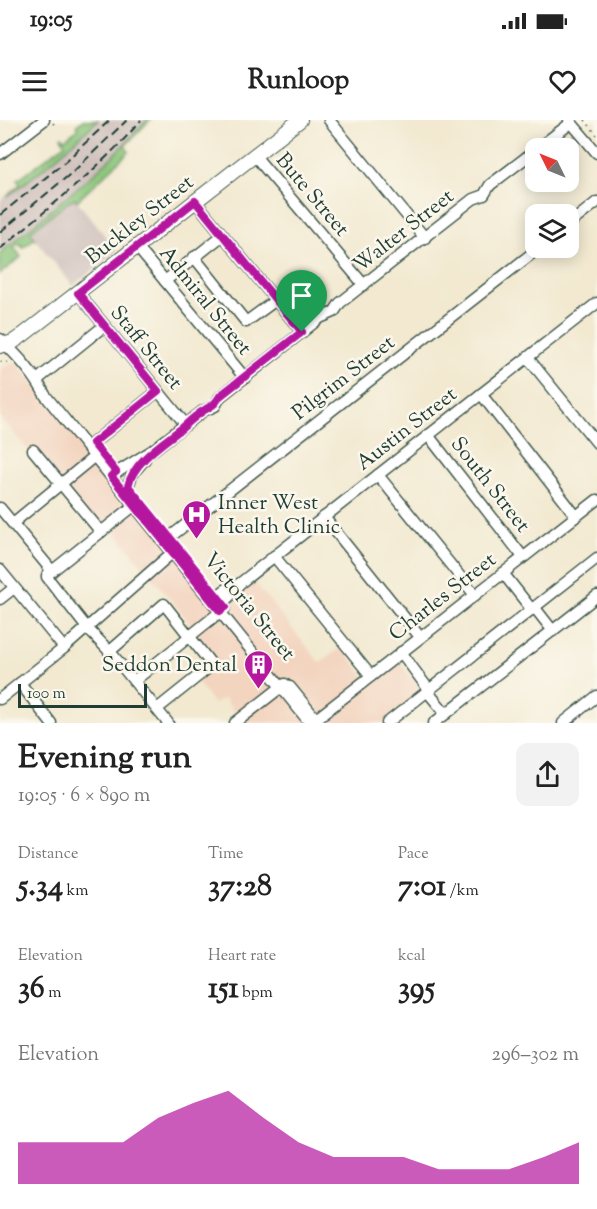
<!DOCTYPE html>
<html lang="en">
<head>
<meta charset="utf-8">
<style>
  body { margin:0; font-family:"Sorts Mill Goudy",serif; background:#f2f2f2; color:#222; height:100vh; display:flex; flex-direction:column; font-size:22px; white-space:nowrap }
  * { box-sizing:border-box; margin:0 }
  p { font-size:20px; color:#767676 }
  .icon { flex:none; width:33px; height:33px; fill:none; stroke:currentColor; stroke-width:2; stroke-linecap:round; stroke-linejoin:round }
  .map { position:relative; height:603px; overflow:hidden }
  .drawer { display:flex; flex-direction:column; background:#fff; flex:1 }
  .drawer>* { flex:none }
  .needle { width:39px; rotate:313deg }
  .fabs { position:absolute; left:525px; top:18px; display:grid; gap:12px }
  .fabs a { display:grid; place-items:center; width:54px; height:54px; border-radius:12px; background:#fff; box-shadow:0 3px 15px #0003; font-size:30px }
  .scale { position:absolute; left:18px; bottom:15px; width:129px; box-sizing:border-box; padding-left:6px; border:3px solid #1f3d34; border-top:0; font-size:16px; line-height:21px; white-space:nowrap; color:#1f3d34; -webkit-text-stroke:4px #fbf7ec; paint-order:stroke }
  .pin { position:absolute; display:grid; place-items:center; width:51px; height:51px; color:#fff; margin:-62px -26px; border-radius:50% 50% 50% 0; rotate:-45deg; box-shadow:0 0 6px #0007 }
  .pin .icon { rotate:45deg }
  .round { display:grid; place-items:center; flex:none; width:63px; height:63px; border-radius:12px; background:#f2f2f2 }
  .overview { display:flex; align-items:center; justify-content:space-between; height:102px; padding:0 18px }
  h1 { font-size:33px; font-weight:800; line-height:45px }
  .stats { display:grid; grid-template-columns:repeat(3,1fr); gap:9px; height:102px; padding:6px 18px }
  .stats div { display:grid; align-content:center }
  .stats b { font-size:30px; font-weight:800 }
  .stats small { font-size:16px; font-weight:400 }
  .stats p { font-size:16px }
  .chart { height:168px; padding:12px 18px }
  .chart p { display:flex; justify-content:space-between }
  .chart svg { width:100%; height:108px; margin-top:6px; fill:#b5179e; opacity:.7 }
  .status { display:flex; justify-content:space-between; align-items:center; height:42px; padding:0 30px; background:#fff; direction:ltr }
  .status svg { height:16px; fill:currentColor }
  header { display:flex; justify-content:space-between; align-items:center; height:78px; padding:0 18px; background:#fff; font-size:27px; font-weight:800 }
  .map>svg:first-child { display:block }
</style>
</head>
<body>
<div class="status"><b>19:05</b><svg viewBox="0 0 49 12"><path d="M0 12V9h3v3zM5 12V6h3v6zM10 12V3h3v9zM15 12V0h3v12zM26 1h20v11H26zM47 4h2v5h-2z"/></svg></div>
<header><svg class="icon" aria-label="menu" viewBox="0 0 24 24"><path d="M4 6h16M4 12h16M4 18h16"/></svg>Runloop<svg class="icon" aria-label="heart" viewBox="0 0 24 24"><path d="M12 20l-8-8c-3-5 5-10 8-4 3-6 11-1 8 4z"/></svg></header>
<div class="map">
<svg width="597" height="603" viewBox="0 0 597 603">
  <rect width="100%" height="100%" fill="#fbf7ec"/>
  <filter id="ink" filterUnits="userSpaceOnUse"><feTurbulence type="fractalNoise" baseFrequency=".0167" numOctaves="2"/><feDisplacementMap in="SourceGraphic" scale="12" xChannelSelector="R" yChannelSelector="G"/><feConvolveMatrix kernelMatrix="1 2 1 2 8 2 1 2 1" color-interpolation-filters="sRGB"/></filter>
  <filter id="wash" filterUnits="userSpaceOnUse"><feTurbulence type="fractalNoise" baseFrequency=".008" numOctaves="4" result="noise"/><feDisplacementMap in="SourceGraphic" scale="24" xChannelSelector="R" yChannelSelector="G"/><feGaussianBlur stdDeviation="1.35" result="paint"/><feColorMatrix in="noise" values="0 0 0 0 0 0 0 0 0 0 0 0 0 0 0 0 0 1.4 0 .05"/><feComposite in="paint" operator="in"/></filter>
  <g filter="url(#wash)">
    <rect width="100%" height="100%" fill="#f2e9d0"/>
    <path fill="#f3d4bf" d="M16 242 218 483 250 457 320 543 341 527 365 557 394 535 423 572 383 603H230L238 597 224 578 214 584 196 560 212 547 190 520 198 513 111 407 101 415 0 297V249Z"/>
    <path fill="#cfc0bb" d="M94 0H150L125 26 129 32 77 81 117 131 73 166 34 118 23 127 19 123 14 127 21 137 0 154V81Z"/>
    <g fill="#89c479" stroke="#548056" stroke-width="1.5">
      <path d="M83 0H98C69 28 39 53 7 77L20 64 17 60 65 24 61 17 62 16 65 19 78 9 76 6Z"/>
      <path d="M146 0H150L125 26 129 32 77 81 74 78 30 112 35 118 23 127 19 123 14 127 21 137 0 154V133L89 58 117 32Z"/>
    </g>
  </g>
  <g filter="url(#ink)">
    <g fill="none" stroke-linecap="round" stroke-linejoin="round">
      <defs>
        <g id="minor">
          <path d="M329 0 425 118"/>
          <path d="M569 0 597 33"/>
          <path d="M538 28 571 3"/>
          <path d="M0 34 44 0"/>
          <path d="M255 36 364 165"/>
          <path d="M195 81 302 212"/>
          <path d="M568 105 597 82"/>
          <path d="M137 127 245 258"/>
          <path d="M194 137 246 202 276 180"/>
          <path d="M165 161 223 115"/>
          <path d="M78 173 186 305"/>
          <path d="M0 219C18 236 34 253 45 275L310 603"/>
          <path d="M528 238 597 323"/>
          <path d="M37 260 104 206"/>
          <path d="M481 274 576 396"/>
          <path d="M428 315 523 437"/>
          <path d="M93 323 158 271"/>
          <path d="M33 330 101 412"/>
          <path d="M378 355 475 475"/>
          <path d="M111 356 153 330 203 291 215 286 220 277 320 198 334 192 340 183 473 79 484 75 490 65 536 30"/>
          <path d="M128 366 133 353 145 339"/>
          <path d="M135 385 47 455V457L87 508 112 534 168 603"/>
          <path d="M0 388 52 451"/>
          <path d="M324 397 420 517"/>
          <path d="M13 403 95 336"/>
          <path d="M170 417 539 128"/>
          <path d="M274 436 371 556"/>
          <path d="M0 450 64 528"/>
          <path d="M503 453 532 490"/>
          <path d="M239 464C231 475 228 482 214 483 219 472 227 468 239 464L597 183"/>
          <path d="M0 479 14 468"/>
          <path d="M535 488 553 511"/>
          <path d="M109 532 164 484 212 545 157 589"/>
          <path d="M401 532 429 570"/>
          <path d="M134 561 225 488"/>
          <path d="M20 563 51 603"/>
          <path d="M290 567 316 599"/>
          <path d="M427 571 446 594"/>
          <path d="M0 579 64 528 173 432"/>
          <path d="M235 603 285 564"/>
          <path d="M311 603 597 380"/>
          <path d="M387 603 597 438"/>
          <path d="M434 603 597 476"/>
          <path d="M563 603 597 576"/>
        </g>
        <path id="major" d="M0 226 13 222 23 215 300 0"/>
      </defs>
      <use href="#minor" stroke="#3f574b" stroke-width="13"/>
      <use href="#major" stroke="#3f574b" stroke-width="16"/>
      <g stroke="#3f574b" stroke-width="1.5" stroke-dasharray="1.5 4.5" stroke-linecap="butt">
        <path d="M585 0 597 15"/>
        <path d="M53 4 57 0"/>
        <path d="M0 242H8"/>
      </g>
      <use href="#minor" stroke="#fff" stroke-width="10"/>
      <use href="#major" stroke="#fff" stroke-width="14"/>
      <g stroke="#1f3d34" stroke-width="2" stroke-dasharray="9 4.5" stroke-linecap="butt">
        <path d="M0 95 66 41 110 0"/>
        <path d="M0 112 74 51 127 0"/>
        <path d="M0 129C49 87 100 49 141 0"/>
      </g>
    </g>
  </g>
  <g fill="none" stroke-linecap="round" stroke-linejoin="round" filter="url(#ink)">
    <defs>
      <path id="route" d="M195 81 302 212 220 276C214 286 212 285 203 291 195 296 188 303 181 309 162 324 134 341 128 366L226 487 220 491 111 356 116 352 93 323 158 271 78 173Z"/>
    </defs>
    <use href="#route" stroke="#fff" stroke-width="12"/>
    <use href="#route" stroke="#b5179e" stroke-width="8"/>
  </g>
  <defs>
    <symbol id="hospital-pin" viewBox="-11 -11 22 30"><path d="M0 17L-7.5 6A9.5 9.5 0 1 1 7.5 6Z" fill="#b5179e" stroke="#fbf7ec"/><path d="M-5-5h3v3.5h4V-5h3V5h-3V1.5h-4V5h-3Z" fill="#fff"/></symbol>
    <symbol id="building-pin" viewBox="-11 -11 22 30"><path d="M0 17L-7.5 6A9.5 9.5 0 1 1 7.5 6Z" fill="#b5179e" stroke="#fbf7ec"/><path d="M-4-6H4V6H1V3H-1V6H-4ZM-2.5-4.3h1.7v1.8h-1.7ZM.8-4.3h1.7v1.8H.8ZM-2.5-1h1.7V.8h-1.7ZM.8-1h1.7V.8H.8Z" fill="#fff"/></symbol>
  </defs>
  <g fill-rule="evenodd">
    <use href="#hospital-pin" x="180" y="378" width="33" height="45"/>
    <use href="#building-pin" x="242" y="528" width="33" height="45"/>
  </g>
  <g text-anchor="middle" stroke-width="5" stroke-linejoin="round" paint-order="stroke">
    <g font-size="21" fill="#1f3d34" stroke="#fbf7ec">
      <text transform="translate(313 74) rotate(50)" y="7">Bute Street</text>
      <text transform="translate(139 99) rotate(-38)" y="7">Buckley Street</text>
      <text transform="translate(403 110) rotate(-38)" y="7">Walter Street</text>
      <text transform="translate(206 180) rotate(51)" y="7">Admiral Street</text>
      <text transform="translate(147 227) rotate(51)" y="7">Staff Street</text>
      <text transform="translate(343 257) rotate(-38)" y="7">Pilgrim Street</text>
      <text transform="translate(406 308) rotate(-38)" y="7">Austin Street</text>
      <text transform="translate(491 364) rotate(52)" y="7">South Street</text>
      <text transform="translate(442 476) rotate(-38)" y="7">Charles Street</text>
      <text transform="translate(250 486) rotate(51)" y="7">Victoria Street</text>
    </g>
    <g font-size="21" fill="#1f3d34" stroke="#fbf7ec" text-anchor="start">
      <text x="218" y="389">Inner West<tspan x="218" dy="24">Health Clinic</tspan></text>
      <text x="237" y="551" text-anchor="end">Seddon Dental</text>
    </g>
  </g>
</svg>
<div class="fabs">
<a><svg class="needle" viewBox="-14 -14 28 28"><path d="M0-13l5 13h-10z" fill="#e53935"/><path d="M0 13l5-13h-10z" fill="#767676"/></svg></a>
<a><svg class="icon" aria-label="layers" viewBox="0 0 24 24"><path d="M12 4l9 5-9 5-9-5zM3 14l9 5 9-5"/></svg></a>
</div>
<div class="scale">100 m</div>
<div class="pin" style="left:302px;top:212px;background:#1e9e55"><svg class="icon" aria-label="arrive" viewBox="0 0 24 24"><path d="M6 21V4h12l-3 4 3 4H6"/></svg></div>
</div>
<section class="drawer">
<div class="overview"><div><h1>Evening run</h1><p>19:05 · 6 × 890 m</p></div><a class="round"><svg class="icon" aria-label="share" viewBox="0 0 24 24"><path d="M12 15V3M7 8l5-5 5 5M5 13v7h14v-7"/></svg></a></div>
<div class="stats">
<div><p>Distance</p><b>5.34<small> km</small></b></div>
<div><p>Time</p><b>37:28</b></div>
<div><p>Pace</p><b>7:01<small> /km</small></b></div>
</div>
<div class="stats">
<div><p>Elevation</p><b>36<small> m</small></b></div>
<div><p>Heart rate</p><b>151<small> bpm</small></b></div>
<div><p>kcal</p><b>395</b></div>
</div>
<div class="chart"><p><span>Elevation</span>296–302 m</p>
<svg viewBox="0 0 160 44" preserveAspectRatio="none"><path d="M0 44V27L10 27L20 27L30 27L40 17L50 11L60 6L70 17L80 27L90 33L100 33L110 33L120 38L130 38L140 38L150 33L160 27V44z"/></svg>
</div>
</section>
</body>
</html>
